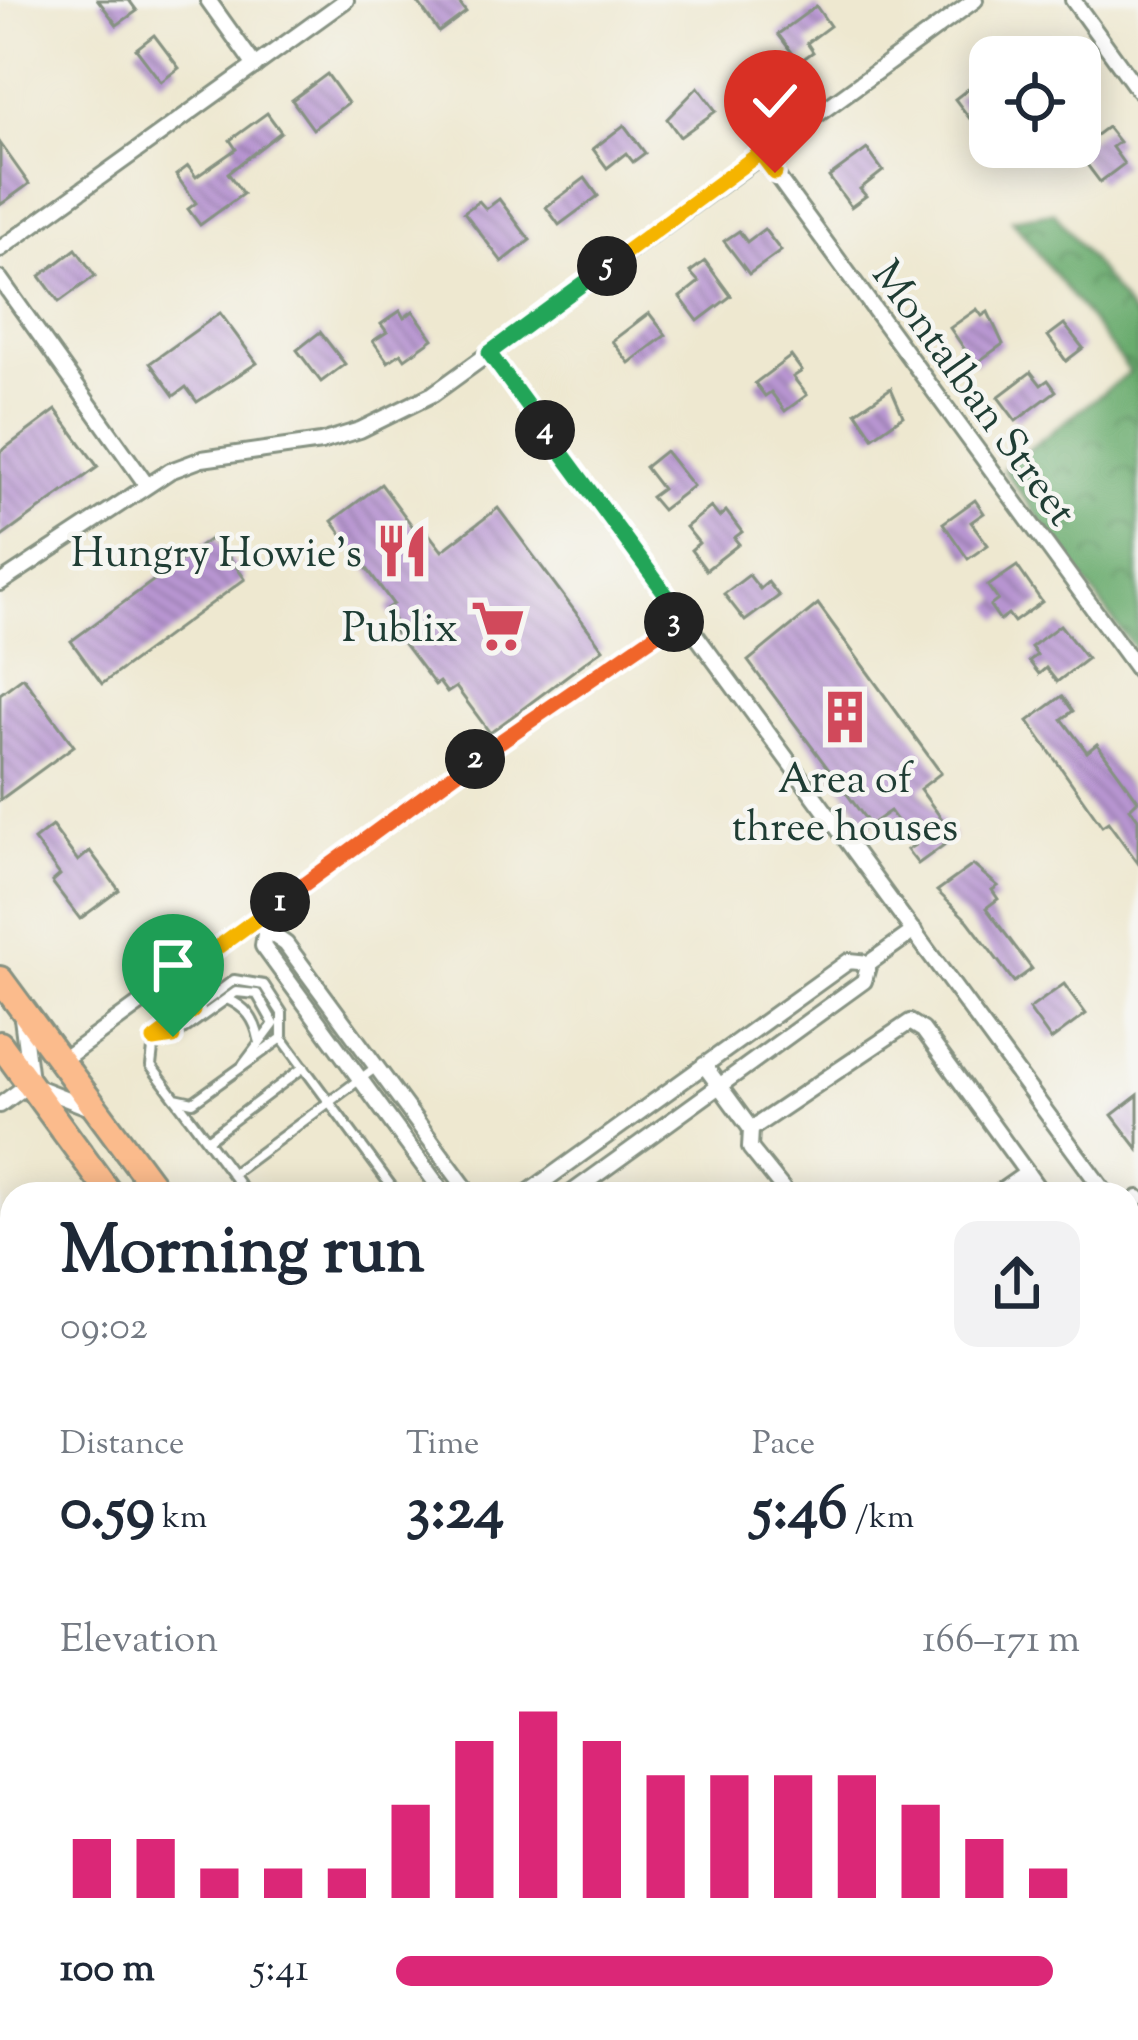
<!DOCTYPE html>
<html lang="en">
<head>
<meta charset="utf-8">
<style>
  body { margin:0; font-family:"Sorts Mill Goudy",serif; background:#f2f2f3; color:#1f2937; height:100vh; display:flex; flex-direction:column; font-size:45px; white-space:nowrap }
  * { box-sizing:border-box; margin:0 }
  p { font-size:39px; color:#747a83 }
  .icon { flex:none; width:66px; height:66px; fill:none; stroke:currentColor; stroke-width:2; stroke-linecap:round; stroke-linejoin:round }
  .map { position:relative; flex:1; overflow:hidden }
  .sheet { position:absolute; left:0px; top:1182px; width:1140px; height:858px; display:flex; flex-direction:column; background:#fff; border-radius:36px 36px 0 0; box-shadow:0 6px 30px #0003 }
  .sheet>* { flex:none }
  .buttons { position:absolute; left:969px; top:36px; display:grid; gap:24px }
  .buttons a { display:grid; place-items:center; width:132px; height:132px; border-radius:24px; background:#fff; box-shadow:0 6px 30px #0003; font-size:60px }
  .pin { position:absolute; display:grid; place-items:center; width:102px; height:102px; color:#fff; margin:-123px -51px; border-radius:50% 50% 50% 0; rotate:-45deg; box-shadow:0 0 12px #0007 }
  .pin .icon { rotate:45deg }
  .km { position:absolute; width:60px; height:60px; margin:-30px; border-radius:50%; background:#222; color:#fff; font-size:33px; line-height:60px; text-align:center }
  .round { display:grid; place-items:center; flex:none; width:126px; height:126px; border-radius:24px; background:#f2f2f3 }
  .summary { display:flex; align-items:center; justify-content:space-between; height:204px; padding:0 60px }
  h1 { font-size:66px; font-weight:700; line-height:90px }
  .stats { display:grid; grid-template-columns:repeat(3,1fr); gap:18px; height:204px; padding:12px 60px }
  .stats div { display:grid; align-content:center }
  .stats b { font-size:60px; font-weight:700 }
  .stats small { font-size:33px; font-weight:400 }
  .stats p { font-size:33px }
  .chart { height:336px; padding:24px 60px }
  .chart p { display:flex; justify-content:space-between }
  .chart svg { width:100%; height:216px; margin-top:12px; stroke:#db2777; stroke-width:6 }
  ul { padding:0 60px; list-style:none; font-size:39px }
  li { display:grid; grid-template-columns:192px 144px 1fr; align-items:center; height:90px }
  li i { height:30px; border-radius:15px; background:#db2777 }
  .map>svg:first-child { display:block }
</style>
</head>
<body>
<div class="map">
<svg width="1138" height="2040" viewBox="0 0 1138 2040">
  <defs>
    <pattern id="forest-crowns" width="20" height="18" patternUnits="userSpaceOnUse" patternTransform="scale(3)"><rect width="20" height="18" fill="#6bac6e"/><path d="M2 6a3 3 0 1 1 6 0M12 15a3 3 0 1 1 6 0" fill="none" stroke="#578d5b"/></pattern>
    <pattern id="water-waves" width="16" height="10" patternUnits="userSpaceOnUse" patternTransform="scale(3)"><rect width="16" height="10" fill="#66c3e4"/><path d="M0 5q4-4 8 0t8 0" fill="none" stroke="#53a0ba"/></pattern>
    <pattern id="building-back-hatch" width="6" height="6" patternUnits="userSpaceOnUse" patternTransform="scale(3)"><rect width="6" height="6" fill="#b895d1"/><path d="M-1 5l2 2M0 0l6 6M5-1l2 2" fill="none" stroke="#957baa"/></pattern>
  </defs>
  <rect width="100%" height="100%" fill="#f6f6f2"/>
  <filter id="ink" filterUnits="userSpaceOnUse"><feTurbulence type="fractalNoise" baseFrequency=".00833" numOctaves="2"/><feDisplacementMap in="SourceGraphic" scale="24" xChannelSelector="R" yChannelSelector="G"/><feConvolveMatrix kernelMatrix="1 2 1 2 8 2 1 2 1" color-interpolation-filters="sRGB"/></filter>
  <filter id="wash" filterUnits="userSpaceOnUse"><feTurbulence type="fractalNoise" baseFrequency=".004" numOctaves="4" result="noise"/><feDisplacementMap in="SourceGraphic" scale="48" xChannelSelector="R" yChannelSelector="G"/><feGaussianBlur stdDeviation="2.7" result="paint"/><feColorMatrix in="noise" values="0 0 0 0 0 0 0 0 0 0 0 0 0 0 0 0 0 1.4 0 .05"/><feComposite in="paint" operator="in"/></filter>
  <g filter="url(#wash)">
    <rect width="100%" height="100%" fill="#eee8d0"/>
    <g fill="url(#forest-crowns)" stroke="#457451" stroke-width="3">
      <path d="M1054 212 1138 322V654L1003 469 1130 372 1012 219Z"/>
      <path d="M823 2028H923L906 2040H831Z"/>
    </g>
    <path fill="url(#water-waves)" stroke="#42808c" stroke-width="3" d="M0 1688 12 1703V2028H381L395 2040H0Z"/>
    <g id="blocks">
      <g fill="url(#building-back-hatch)">
        <path d="M98 0H129L137 11 117 25Z"/>
        <path d="M416 0H457L466 12 439 32Z"/>
        <path d="M816 6 830 26 807 43 813 52 799 62 778 34Z"/>
        <path d="M154 35 179 68 161 82 136 49Z"/>
        <path d="M990 72V104L970 119 955 99Z"/>
        <path d="M327 74 348 103 313 129 292 100Z"/>
        <path d="M698 87 716 111 680 137 667 119Z"/>
        <path d="M267 113 281 132 228 173 243 194 200 225 188 209 196 203 176 175 188 166 196 177 236 149 230 140Z"/>
        <path d="M624 125 645 153 633 162 626 153 607 168 593 149Z"/>
        <path d="M1107 127 1119 142 1112 147 1124 164 1100 182 1076 150Z"/>
        <path d="M0 143 29 184 0 205Z"/>
        <path d="M867 149 883 171 860 189 866 196 851 207 829 177Z"/>
        <path d="M585 178 598 196 559 225 546 207Z"/>
        <path d="M499 199 530 240 502 262 464 212 479 201 486 209Z"/>
        <path d="M764 229 781 251 749 274 724 241 739 231 747 242Z"/>
        <path d="M76 249 95 276 59 302 40 276Z"/>
        <path d="M705 261 731 296 698 321 680 297 699 282 690 272Z"/>
        <path d="M977 309 982 316 988 312 1003 344 975 364 950 328Z"/>
        <path d="M400 311 404 318 413 311 433 339 405 359 401 353 388 362 373 341 387 332 381 324Z"/>
        <path d="M220 313 257 363 197 402 186 387 174 396 150 363Z"/>
        <path d="M649 313 666 335 629 363 612 341Z"/>
        <path d="M1064 324 1083 348 1066 361 1048 336Z"/>
        <path d="M320 332 345 364 321 382 297 350Z"/>
        <path d="M791 356 802 371 793 377 807 395 785 411 771 392 765 396 755 383Z"/>
        <path d="M1031 372 1041 385 1048 380 1056 391 1016 421 998 397Z"/>
        <path d="M891 388 903 416 873 437 856 412Z"/>
        <path d="M56 410 98 467 0 538V452Z"/>
        <path d="M665 451 693 486 662 510 651 497 662 489 645 467Z"/>
        <path d="M381 484 419 535 426 530 442 551 498 508 603 649 490 733 456 687 447 693 439 682 435 685 392 628 397 624 386 609 393 604 332 521Z"/>
        <path d="M975 500 984 513 971 522 988 545 968 559 943 523Z"/>
        <path d="M711 507 719 517 726 511 742 532 734 538 739 544 706 570 691 550 699 543 686 527Z"/>
        <path d="M214 536 245 579 102 684 71 641Z"/>
        <path d="M1017 566 1042 602 1014 622 1008 614 1000 620 990 606 998 600 988 586Z"/>
        <path d="M749 575 760 589 768 582 779 596 745 621 724 594Z"/>
        <path d="M818 604 941 773 920 789 955 837 918 864 907 850 915 845 890 811 870 825 748 661Z"/>
        <path d="M1060 625 1087 659 1057 682 1046 668 1039 674 1029 661 1037 655 1031 647Z"/>
        <path d="M23 677 74 746 0 800V694Z"/>
        <path d="M1062 696 1073 711 1062 719 1087 752 1097 744 1138 800 1130 808 1138 819V863L1108 822 1102 826 1028 721Z"/>
        <path d="M52 826 78 861 90 851 119 890 80 919 52 882 60 875 34 840Z"/>
        <path d="M973 865 998 886 992 890 998 899 986 908 1032 969 1014 982 968 921 937 891Z"/>
        <path d="M1064 984 1086 1014 1051 1040 1029 1009Z"/>
        <path d="M1138 1095V1149L1112 1115Z"/>
      </g>
    </g>
  </g>
  <g filter="url(#ink)">
    <use href="#blocks" fill-opacity="0" stroke="#869282" stroke-width="3"/>
    <g fill="none" stroke-linecap="round" stroke-linejoin="round">
      <defs>
        <g id="lane">
          <path d="M170 982 193 1011"/>
          <path d="M227 999C246 1007 255 1019 259 1039"/>
          <path d="M282 1038 193 1102 175 1098 151 1066 154 1040 234 980 264 985 282 1013V1038L397 1194"/>
          <path d="M156 1040 173 1037 236 992 257 994 274 1024 244 1064"/>
          <path d="M176 1099 232 1174"/>
          <path d="M207 1140 304 1067"/>
          <path d="M246 1194 232 1174 375 1068"/>
          <path d="M514 2028 525 2040"/>
          <path d="M605 2028 614 2040"/>
          <path d="M999 2028 1007 2040"/>
          <path d="M937 2040 954 2028"/>
        </g>
        <g id="street">
          <path d="M208 0 255 66"/>
          <path d="M1073 0 1138 90"/>
          <path d="M760 153 1138 670"/>
          <path d="M0 249 346 0"/>
          <path d="M0 279 146 484"/>
          <path d="M489 353 1106 1194"/>
          <path d="M0 583 170 471 202 459 321 442 360 430 433 394 975 0"/>
          <path d="M253 921 286 944 470 1194"/>
          <path d="M265 934 263 946 444 1194"/>
          <path d="M22 1018 30 1079"/>
          <path d="M61 1061 475 759 682 616"/>
          <path d="M704 1065 751 1129 910 1022 923 1030 1027 1173 997 1194"/>
          <path d="M0 1105 29 1084 85 1106"/>
          <path d="M751 1129 750 1148 787 1194"/>
          <path d="M1027 1173 1042 1194"/>
          <path d="M526 1194 849 961 869 963"/>
          <path d="M570 1194 864 981 869 963 914 931"/>
          <path d="M1128 1206 1138 1198"/>
          <path d="M1128 1224 1138 1238"/>
          <path d="M0 1309 12 1326"/>
          <path d="M1128 1313 1134 1340 1128 1347"/>
          <path d="M0 1392 12 1373"/>
          <path d="M0 1495 12 1511"/>
          <path d="M1128 1543 1138 1536"/>
        </g>
        <g id="highway">
          <path d="M0 979 159 1194"/>
          <path d="M0 1044 110 1194"/>
          <path d="M1128 1903 1138 1904"/>
          <path d="M723 2028 732 2040"/>
          <path d="M773 2028 782 2040"/>
        </g>
      </defs>
      <use href="#lane" stroke="#869282" stroke-width="14"/>
      <use href="#street" stroke="#869282" stroke-width="20"/>
      <use href="#highway" stroke="#869282" stroke-width="30"/>
      <use href="#lane" stroke="#fff" stroke-width="8"/>
      <use href="#street" stroke="#fff" stroke-width="14"/>
      <use href="#highway" stroke="#fbbb8c" stroke-width="24"/>
    </g>
  </g>
  <g fill="none" stroke-linecap="round" stroke-linejoin="round" filter="url(#ink)">
    <defs>
      <path id="split-1" d="M173 1037 154 1040 193 1011 170 982 280 902"/>
      <path id="split-2" d="M280 902 475 759"/>
      <path id="split-3" d="M475 759 674 622"/>
      <path id="split-4" d="M545 430 682 616 674 622"/>
      <path id="split-5" d="M545 430 489 353 607 266"/>
      <path id="split-6" d="M607 266 760 153 775 173"/>
    </defs>
    <use href="#split-1" stroke="#fff" stroke-width="24"/>
    <use href="#split-2" stroke="#fff" stroke-width="24"/>
    <use href="#split-3" stroke="#fff" stroke-width="24"/>
    <use href="#split-4" stroke="#fff" stroke-width="24"/>
    <use href="#split-5" stroke="#fff" stroke-width="24"/>
    <use href="#split-6" stroke="#fff" stroke-width="24"/>
    <use href="#split-1" stroke="#f5b400" stroke-width="15"/>
    <use href="#split-2" stroke="#f0652b" stroke-width="15"/>
    <use href="#split-3" stroke="#f0652b" stroke-width="15"/>
    <use href="#split-4" stroke="#22a559" stroke-width="15"/>
    <use href="#split-5" stroke="#22a559" stroke-width="15"/>
    <use href="#split-6" stroke="#f5b400" stroke-width="15"/>
  </g>
  <defs>
    <symbol id="restaurant-bare" viewBox="-9 -9 18 18"><path d="M-5-6h1v4h1v-4h1v4h1v-4h1v5L-1.5 .5V6h-2V.5L-5-1ZM5-6V6H3V1.5H1.5Q1.5-4 5-6Z" fill="#d1495b" stroke="#f6f6f2" stroke-width="2.5" paint-order="stroke"/></symbol>
    <symbol id="supermarket-bare" viewBox="-9 -9 18 18"><path d="M-6-5.5h2.5l.6 2H6L4.5 2H-2.5L-4.4-4H-6ZM-1.5 3.2a1.3 1.3 0 1 0 .1 0ZM3 3.2a1.3 1.3 0 1 0 .1 0Z" fill="#d1495b" stroke="#f6f6f2" stroke-width="2.5" paint-order="stroke"/></symbol>
    <symbol id="building-bare" viewBox="-9 -9 18 18"><path d="M-4-6H4V6H1V3H-1V6H-4ZM-2.5-4.3h1.7v1.8h-1.7ZM.8-4.3h1.7v1.8H.8ZM-2.5-1h1.7V.8h-1.7ZM.8-1h1.7V.8H.8Z" fill="#d1495b" stroke="#f6f6f2" stroke-width="2.5" paint-order="stroke"/></symbol>
  </defs>
  <g fill-rule="evenodd">
    <use href="#restaurant-bare" x="364" y="513" width="76" height="76"/>
    <use href="#supermarket-bare" x="460" y="588" width="76" height="76"/>
    <use href="#building-bare" x="807" y="679" width="76" height="76"/>
  </g>
  <g text-anchor="middle" stroke-width="9" stroke-linejoin="round" paint-order="stroke">
    <g font-size="42" fill="#1f3d34" stroke="#f6f6f2">
      <text transform="translate(976 392) rotate(54)" y="15">Montalban Street</text>
    </g>
    <g font-size="42" fill="#1f3d34" stroke="#f6f6f2" text-anchor="end">
      <text x="362" y="566">Hungry Howie's</text>
      <text x="458" y="641">Publix</text>
      <text x="845" y="792" text-anchor="middle">Area of<tspan x="845" dy="48">three houses</tspan></text>
    </g>
  </g>
</svg>
<div class="buttons">
<a><svg class="icon" aria-label="locate" viewBox="0 0 24 24"><circle cx="12" cy="12" r="6"/><path d="M12 2v4M12 18v4M2 12h4M18 12h4"/></svg></a>
</div>
<div class="pin" style="left:173px;top:1037px;background:#1e9e55"><svg class="icon" aria-label="arrive" viewBox="0 0 24 24"><path d="M6 21V4h12l-3 4 3 4H6"/></svg></div>
<div class="pin" style="left:775px;top:173px;background:#d93025"><svg class="icon" aria-label="check" viewBox="0 0 24 24"><path d="M5 12l5 5 9-10"/></svg></div>
<b class="km" style="left:280px;top:902px">1</b>
<b class="km" style="left:475px;top:759px">2</b>
<b class="km" style="left:674px;top:622px">3</b>
<b class="km" style="left:545px;top:430px">4</b>
<b class="km" style="left:607px;top:266px">5</b>
<section class="sheet">
<div class="summary"><div><h1>Morning run</h1><p>09:02</p></div><a class="round"><svg class="icon" aria-label="share" viewBox="0 0 24 24"><path d="M12 15V3M7 8l5-5 5 5M5 13v7h14v-7"/></svg></a></div>
<div class="stats">
<div><p>Distance</p><b>0.59<small> km</small></b></div>
<div><p>Time</p><b>3:24</b></div>
<div><p>Pace</p><b>5:46<small> /km</small></b></div>
</div>
<div class="chart"><p><span>Elevation</span>166–171 m</p>
<svg viewBox="0 0 160 44" preserveAspectRatio="none"><path d="M5 44V32M15 44V32M25 44V38M35 44V38M45 44V38M55 44V25M65 44V12M75 44V6M85 44V12M95 44V19M105 44V19M115 44V19M125 44V19M135 44V25M145 44V32M155 44V38"/></svg>
</div>
<ul>
<li><b>100 m</b>5:41<i style="width:96%"></i></li>
</ul>
</section>
</div>
</body>
</html>
